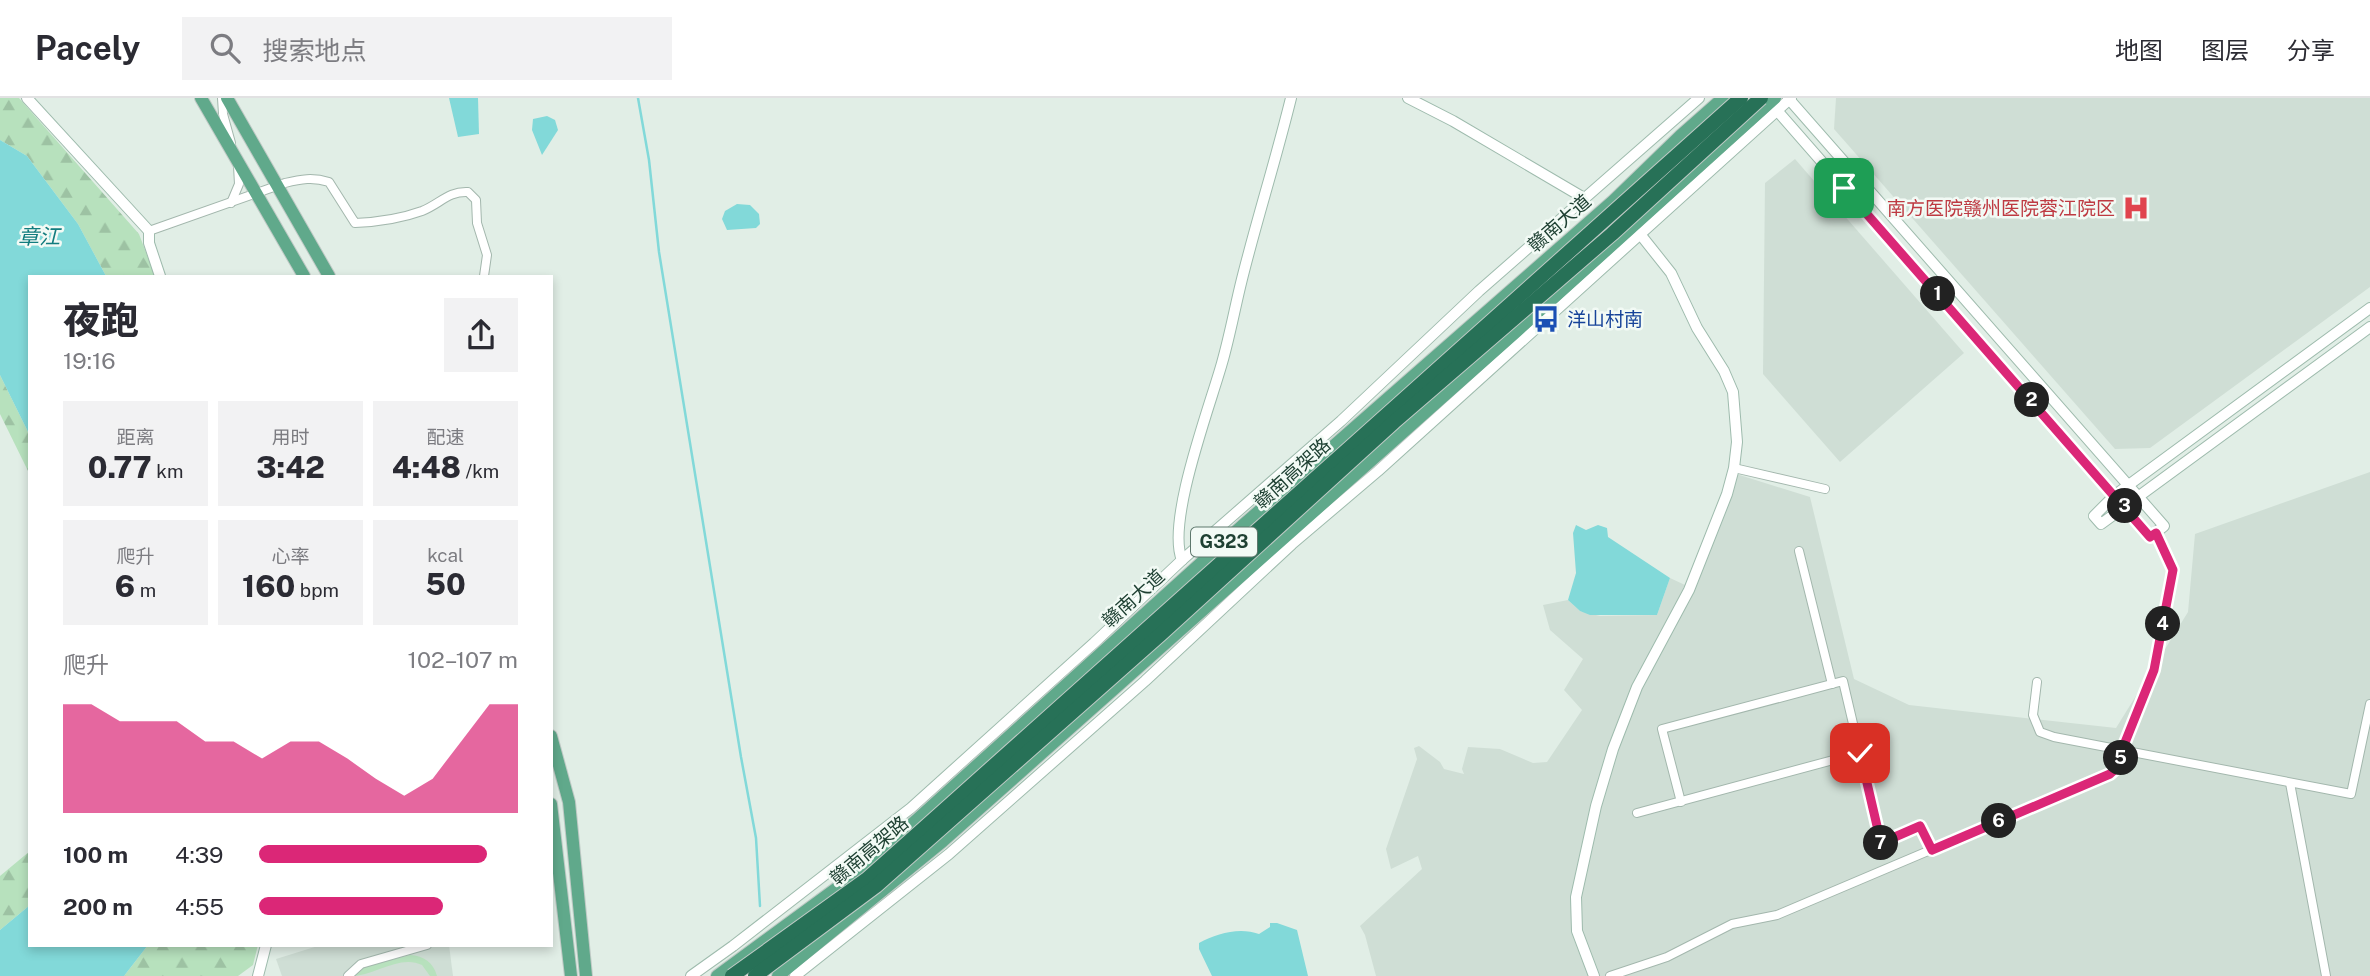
<!DOCTYPE html>
<html lang="zh">
<head>
<meta charset="utf-8">
<style>
  body { margin:0; font-family:"Public Sans","Noto Sans SC",sans-serif; background:#f2f2f3; color:#2b2b33; height:100vh; display:flex; flex-direction:column; font-size:26px; white-space:nowrap }
  * { box-sizing:border-box; margin:0 }
  p { font-size:23px; color:#7c7c81 }
  .icon { flex:none; width:38px; height:38px; fill:none; stroke:currentColor; stroke-width:2; stroke-linecap:round; stroke-linejoin:round }
  .map { position:relative; flex:1; overflow:hidden }
  .drawer { position:absolute; left:28px; top:177px; width:525px; height:672px; display:flex; flex-direction:column; background:#fff; border-radius:0px; box-shadow:0 4px 10px #0003 }
  .drawer>* { flex:none }
  .pin { position:absolute; display:grid; place-items:center; width:60px; height:60px; color:#fff; margin:-30px; border-radius:14px; box-shadow:0 4px 10px #0006 }
  .km { position:absolute; width:35px; height:35px; margin:-18px; border-radius:50%; background:#222; color:#fff; font-size:19px; line-height:35px; text-align:center }
  .round { display:grid; place-items:center; flex:none; width:74px; height:74px; border-radius:0px; background:#f2f2f3 }
  .overview { display:flex; align-items:center; justify-content:space-between; height:119px; padding:0 35px }
  h1 { font-size:38px; font-weight:800; line-height:52px }
  .metrics { display:grid; grid-template-columns:repeat(3,1fr); gap:10px; height:119px; padding:7px 35px }
  .metrics div { display:grid; align-content:center; border-radius:0px; background:#f2f2f3; text-align:center }
  .metrics b { font-size:30px; font-weight:800 }
  .metrics small { font-size:19px; font-weight:400 }
  .metrics p { font-size:19px }
  .chart { height:196px; padding:14px 35px }
  .chart p { display:flex; justify-content:space-between }
  .chart svg { width:100%; height:126px; margin-top:7px; fill:#db2777; opacity:.7 }
  ul { padding:0 35px; list-style:none; font-size:23px }
  li { display:grid; grid-template-columns:112px 84px 1fr; align-items:center; height:52px }
  li i { height:18px; border-radius:9px; background:#db2777 }
  header { display:flex; align-items:center; gap:42px; box-sizing:border-box; height:98px; padding:0 35px; background:#fff; border-bottom:2px solid #e1e1e2 }
  header strong { font-size:33px }
  nav { display:flex; gap:38px; margin-inline-start:auto; font-size:24px }
  .search { width:490px; height:63px; background:#f2f2f3; display:flex; align-items:center; gap:18px; box-sizing:border-box; padding:0 24px; border-radius:0px; color:#7c7c81; font-size:26px }
  .map>svg:first-child { display:block }
</style>
</head>
<body>
<header>
<strong>Pacely</strong>
<div class="search"><svg class="icon" aria-label="search" viewBox="0 0 24 24"><circle cx="10" cy="10" r="6"/><path d="M15 15l6 6"/></svg>搜索地点</div>
<nav><a>地图</a><a>图层</a><a>分享</a></nav>
</header>
<div class="map">
<svg width="2370" height="878" viewBox="0 0 2370 878">
  <defs>
    <pattern id="forest-firs" width="22" height="20" patternUnits="userSpaceOnUse" patternTransform="scale(1.75)"><rect width="22" height="20" fill="#b7e1bd"/><path d="M5 1l3.5 6h-7zM16 11l3.5 6h-7z" fill="#9dc2a3"/></pattern>
  </defs>
  <rect width="100%" height="100%" fill="#e1eee6"/>
  <g fill="#cfded5">
    <path d="M1836 0H2370V189L2150 350 2115 351 1834 31Z"/>
    <path d="M1795 61 1964 255 1840 364 1763 276 1765 85Z"/>
    <path d="M1730 374 1810 399 1854 581 1909 607 2116 630 2188 514 2195 436 2370 374V878H1376L1365 837 1360 828 1422 771 1418 758 1391 771 1386 751 1417 661 1414 650 1419 648 1440 664 1444 671 1464 676 1462 671 1468 649 1500 651 1533 665 1547 664 1582 612 1564 592 1583 561 1550 532 1543 507 1568 502 1580 513 1600 518 1657 517 1670 480 1685 487Z"/>
    <path d="M321 847H449L453 878H282L276 861Z"/>
  </g>
  <path fill="#b7e1bd" d="M410 857C424 858 433 864 437 878H430L422 867C400 856 374 878 351 878L363 869Z"/>
  <g fill="url(#forest-firs)">
    <path d="M0 0H19L139 136 155 178H106L78 126 27 58 0 42Z"/>
    <path d="M0 277 30 338V377L0 316Z"/>
    <path d="M30 753V807L0 832V778Z"/>
    <path d="M148 847H258L253 867 238 878H124Z"/>
  </g>
  <g fill="#82d9d9">
    <path d="M449 0H478L479 36 458 39Z"/>
    <path d="M547 18 555 22 558 32 542 57 532 32 533 21Z"/>
    <path d="M0 42 27 58 78 126 106 178H30V338L0 277Z"/>
    <path d="M737 106 750 107 759 116 760 126 756 130 727 132 722 121 725 113Z"/>
    <path d="M1576 427 1586 432 1598 427 1607 430 1608 439 1670 480 1657 517H1590L1580 513 1568 502 1576 475 1573 435Z"/>
    <path d="M30 807V847H148L124 878H0V832Z"/>
    <path d="M1270 825H1277L1297 832 1308 878H1212L1199 851V845C1217 835 1240 829 1259 836L1270 829Z"/>
  </g>
  <g fill="none" stroke-linecap="round" stroke-linejoin="round">
    <path stroke="#82d9d9" stroke-width="2.5" d="M638 0 649 62 659 154 741 659 756 740 760 808"/>
    <defs>
      <g id="street">
        <path d="M222 0 223 16 231 45"/>
        <path d="M231 105 239 86 238 68"/>
        <path d="M149 133 285 85C301 81 313 79 329 84L355 125C378 124 400 121 422 113 440 106 448 93 468 94L476 102 477 125 487 157 484 178"/>
        <path d="M1734 370 1825 391"/>
        <path d="M1799 453 1832 586"/>
        <path d="M2037 584 2033 617 2040 634 2054 639 2351 696 2370 606"/>
        <path d="M2290 685 2326 878"/>
        <path d="M1681 704 1662 631 1843 583 1881 745 1920 728 1932 752"/>
        <path d="M1637 715 1859 655"/>
        <path d="M348 878 361 866 427 847"/>
        <path d="M1610 878 1667 859 1732 826 1777 817 2110 676 2120 667 2122 652 2154 572 2173 473 2156 435"/>
      </g>
      <g id="secondary">
        <path d="M27 0 149 133V145L160 178"/>
        <path d="M1408 0 1453 23 1584 100"/>
        <path d="M1773 8 2150 439 2164 428 1788 0"/>
        <path d="M2370 210 2115 397 2094 418 2101 426 2370 229"/>
        <path d="M1182 462C1166 424 1210 308 1222 265 1230 237 1235 209 1242 181 1257 121 1276 61 1291 0"/>
        <path d="M258 878 266 847"/>
        <path d="M691 878 733 848 911 710 1094 545 1182 462 1341 323 1479 193 1699 0"/>
        <path d="M795 878 949 756 1145 583 1292 446 1378 373 1791 0"/>
        <path d="M1594 878 1577 833 1576 799 1596 708 1613 651 1637 589 1689 492 1727 396 1734 370 1737 344 1733 294 1724 273 1697 230 1671 175 1640 136"/>
      </g>
      <g id="primary">
        <path d="M201 0 304 178"/>
        <path d="M227 0 329 178"/>
        <path d="M551 638 569 704 586 878"/>
        <path d="M551 706 571 878"/>
        <path d="M717 878 860 773 1243 427 1613 103 1680 38 1723 0"/>
        <path d="M778 878 943 743 1516 234 1775 0"/>
      </g>
    </defs>
    <use href="#street" stroke="#a3b7ad" stroke-width="10"/>
    <use href="#secondary" stroke="#9ebbad" stroke-width="12"/>
    <use href="#primary" stroke="#c0cac6" stroke-width="14"/>
    <use href="#street" stroke="#fff" stroke-width="8"/>
    <use href="#secondary" stroke="#fff" stroke-width="10"/>
    <use href="#primary" stroke="#60a98b" stroke-width="12"/>
    <defs>
      <g id="highway-bridge">
        <path d="M732 878 867 781 1741 0"/>
        <path d="M755 878 876 788 1161 536 1394 324 1612 136 1761 0"/>
      </g>
    </defs>
    <use href="#highway-bridge" stroke="#c0cac6" stroke-width="16" stroke-linecap="butt"/>
    <use href="#highway-bridge" stroke="#277157" stroke-width="14"/>
  </g>
  <g fill="none" stroke-linecap="round" stroke-linejoin="round">
    <defs>
      <path id="route" d="M1844 90 2150 439 2156 435 2173 472 2154 572 2122 652 2120 667 2110 676 1932 752 1920 728 1881 745 1860 655"/>
    </defs>
    <use href="#route" stroke="#fff" stroke-width="14"/>
    <use href="#route" stroke="#db2777" stroke-width="9"/>
  </g>
  <defs>
    <symbol id="hospital-bare" viewBox="-9 -9 18 18"><path d="M-5-5h3v3.5h4V-5h3V5h-3V1.5h-4V5h-3Z" fill="#e0444e" stroke="#f2faf5" stroke-width="2.5" paint-order="stroke"/></symbol>
    <symbol id="bus-bare" viewBox="-9 -9 18 18"><path d="M-5-6H5V4H4V6H2V4H-2V6H-4V4H-5ZM-3.5-4V0h7V-4ZM-3.5 1.2v1.5H-2V1.2ZM2 1.2v1.5H3.5V1.2Z" fill="#1a4fb4" stroke="#f2faf5" stroke-width="2.5" paint-order="stroke"/></symbol>
  </defs>
  <g fill-rule="evenodd">
    <use href="#hospital-bare" x="2117" y="91" width="38" height="38"/>
    <use href="#bus-bare" x="1527" y="202" width="38" height="38"/>
  </g>
  <g text-anchor="middle" stroke-width="5" stroke-linejoin="round" paint-order="stroke">
    <rect fill="#f2faf5" stroke="#5e786d" stroke-width="2" x="1191" y="429.5" width="66" height="29" rx="5"/>
    <g font-size="18" font-weight="bold" fill="#1f4133">
      <text x="1224" y="450">G323</text>
    </g>
    <g font-size="19" fill="#be3a42" stroke="#f2faf5" text-anchor="end">
      <text x="2115" y="117">南方医院赣州医院蓉江院区</text>
    </g>
    <g font-size="19" fill="#1f4133" stroke="#f2faf5">
      <text transform="translate(1559 125) rotate(-41)" y="7">赣南大道</text>
      <text transform="translate(1292 375) rotate(-42)" y="7">赣南高架路</text>
      <text transform="translate(1133 500) rotate(-42)" y="7">赣南大道</text>
      <text transform="translate(869 752) rotate(-40)" y="7">赣南高架路</text>
    </g>
    <g font-size="19" fill="#164399" stroke="#f2faf5" text-anchor="start">
      <text x="1567" y="228">洋山村南</text>
    </g>
    <g font-size="21" font-style="italic" fill="#127c7e" stroke="#f2faf5">
      <text x="39" y="146">章江</text>
    </g>
  </g>
</svg>
<div class="pin" style="left:1844px;top:90px;background:#1e9e55"><svg class="icon" aria-label="arrive" viewBox="0 0 24 24"><path d="M6 21V4h12l-3 4 3 4H6"/></svg></div>
<div class="pin" style="left:1860px;top:655px;background:#d93025"><svg class="icon" aria-label="check" viewBox="0 0 24 24"><path d="M5 12l5 5 9-10"/></svg></div>
<b class="km" style="left:1938px;top:196px">1</b>
<b class="km" style="left:2032px;top:302px">2</b>
<b class="km" style="left:2125px;top:408px">3</b>
<b class="km" style="left:2163px;top:526px">4</b>
<b class="km" style="left:2121px;top:660px">5</b>
<b class="km" style="left:1999px;top:723px">6</b>
<b class="km" style="left:1881px;top:745px">7</b>
<section class="drawer">
<div class="overview"><div><h1>夜跑</h1><p>19:16</p></div><a class="round"><svg class="icon" aria-label="share" viewBox="0 0 24 24"><path d="M12 15V3M7 8l5-5 5 5M5 13v7h14v-7"/></svg></a></div>
<div class="metrics">
<div><p>距离</p><b>0.77<small> km</small></b></div>
<div><p>用时</p><b>3:42</b></div>
<div><p>配速</p><b>4:48<small> /km</small></b></div>
</div>
<div class="metrics">
<div><p>爬升</p><b>6<small> m</small></b></div>
<div><p>心率</p><b>160<small> bpm</small></b></div>
<div><p>kcal</p><b>50</b></div>
</div>
<div class="chart"><p><span>爬升</span>102–107 m</p>
<svg viewBox="0 0 160 44" preserveAspectRatio="none"><path d="M0 44V6L10 6L20 12L30 12L40 12L50 19L60 19L70 25L80 19L90 19L100 25L110 32L120 38L130 32L140 19L150 6L160 6V44z"/></svg>
</div>
<ul>
<li><b>100 m</b>4:39<i style="width:88%"></i></li>
<li><b>200 m</b>4:55<i style="width:71%"></i></li>
</ul>
</section>
</div>
</body>
</html>
